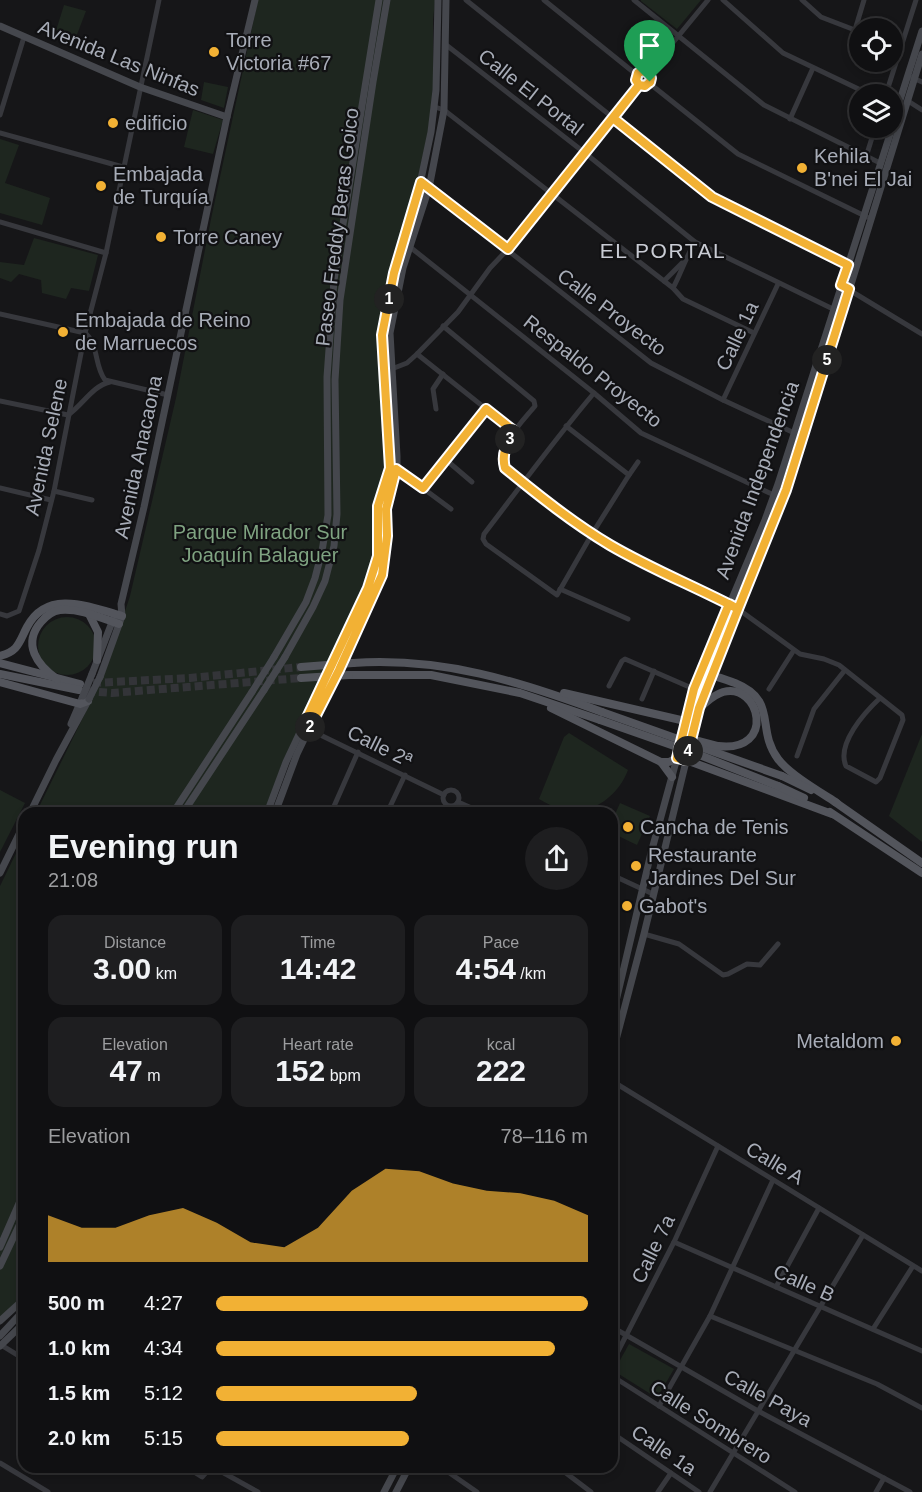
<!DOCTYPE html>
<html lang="en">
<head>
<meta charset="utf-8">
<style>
  body { margin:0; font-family:Arial,sans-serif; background:#1e1e20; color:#f1f3f6; height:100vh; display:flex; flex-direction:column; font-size:22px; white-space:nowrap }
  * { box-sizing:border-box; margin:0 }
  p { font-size:20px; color:#9c9d9f }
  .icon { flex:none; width:33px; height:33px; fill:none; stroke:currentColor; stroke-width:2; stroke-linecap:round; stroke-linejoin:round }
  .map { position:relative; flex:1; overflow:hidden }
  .details { position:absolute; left:18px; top:807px; width:600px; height:666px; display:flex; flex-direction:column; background:#101012; border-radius:18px; box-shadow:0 3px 9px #0003,0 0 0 2px #303032 }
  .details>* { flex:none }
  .controls { position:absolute; left:849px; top:18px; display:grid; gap:12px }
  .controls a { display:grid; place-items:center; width:54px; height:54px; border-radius:50%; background:#101012; box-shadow:0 3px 9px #0003,0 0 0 2px #303032; font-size:30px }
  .pin { position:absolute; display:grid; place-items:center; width:51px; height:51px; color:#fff; margin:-62px -26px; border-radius:50% 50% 50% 0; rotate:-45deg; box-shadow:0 0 6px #0007 }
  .pin .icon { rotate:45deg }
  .km { position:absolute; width:30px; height:30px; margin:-15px; border-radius:50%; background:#222; color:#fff; font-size:16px; line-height:30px; text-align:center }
  .round { display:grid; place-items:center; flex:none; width:63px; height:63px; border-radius:32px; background:#1e1e20 }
  .head { display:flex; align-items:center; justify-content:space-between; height:102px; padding:0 30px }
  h1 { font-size:33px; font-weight:800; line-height:45px }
  .stats { display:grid; grid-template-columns:repeat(3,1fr); gap:9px; height:102px; padding:6px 30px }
  .stats div { display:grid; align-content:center; border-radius:15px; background:#1e1e20; text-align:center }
  .stats b { font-size:30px; font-weight:800 }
  .stats small { font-size:16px; font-weight:400 }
  .stats p { font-size:16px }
  .chart { height:168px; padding:12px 30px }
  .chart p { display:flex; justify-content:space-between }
  .chart svg { width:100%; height:108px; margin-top:6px; fill:#f2b134; opacity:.7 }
  ul { padding:0 30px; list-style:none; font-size:20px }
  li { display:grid; grid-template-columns:96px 72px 1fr; align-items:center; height:45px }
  li i { height:15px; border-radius:8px; background:#f2b134 }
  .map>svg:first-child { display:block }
</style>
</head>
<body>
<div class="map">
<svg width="922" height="1492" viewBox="0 0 922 1492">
  <rect width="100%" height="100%" fill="#161618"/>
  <g fill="#1e261f">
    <path d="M258 0H435L433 20V90L428 132 414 197 391 272 379 334 386 462 376 501 375 556 365 587 283 761 264 813H36L104 675 130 596 176 398 211 219Z"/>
    <path d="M701 0 677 29 641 1V0Z"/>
    <path d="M64 5 86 11 73 45 54 37Z"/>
    <path d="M204 82 228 87 224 108 201 100Z"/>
    <path d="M193 110 223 120 213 154 184 147Z"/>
    <path d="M0 139 19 145 5 183 50 198 42 225 0 213Z"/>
    <path d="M34 238 98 255 89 291 71 288 66 299 42 293 41 280 19 274 11 282 0 278V262L24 265Z"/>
    <circle cx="67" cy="646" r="29"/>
    <path d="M569 733 628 770C619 795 592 816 566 810 556 808 547 804 539 799L564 737Z"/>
    <path d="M922 734V842L889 816Z"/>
    <path d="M0 790 25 803 0 852Z"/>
    <path d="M620 803 650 816 637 845 612 833V821Z"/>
    <path d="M24 837V1301L0 1324V886Z"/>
    <path d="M629 1344 674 1369 657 1398 614 1371Z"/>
  </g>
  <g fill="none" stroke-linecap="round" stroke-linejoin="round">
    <g stroke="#333438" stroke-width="8" stroke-dasharray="8 4" stroke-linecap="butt">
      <path d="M93 683 190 678 301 667"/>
      <path d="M87 691 112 693 301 678"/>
    </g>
    <g stroke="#37383d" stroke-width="5">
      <path d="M466 0 712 197 848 265"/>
      <path d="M544 0 637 75"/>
      <path d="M634 0 764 105 880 163"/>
      <path d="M723 0 783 53 869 94"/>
      <path d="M802 0 821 17 860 32"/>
      <path d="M855 30 864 0"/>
      <path d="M445 44 585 153 695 242 835 310"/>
      <circle cx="643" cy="79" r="7"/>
      <path d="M648 73 708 0"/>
      <path d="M908 76 922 82"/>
      <path d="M649 83 738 154 867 217"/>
      <path d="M886 94 916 0"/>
      <path d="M908 101 922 110"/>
      <path d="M435 107 444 110 673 288 683 299 754 333"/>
      <path d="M0 115 24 37"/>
      <path d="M790 119 813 68"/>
      <path d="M0 133 123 167"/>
      <path d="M866 157 875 128"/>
      <path d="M421 182 651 363 723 400 803 437"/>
      <path d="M0 222 106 253"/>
      <path d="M410 247 594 393 641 433 774 495"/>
      <path d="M664 281 682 263"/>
      <path d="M841 285 922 334"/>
      <path d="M673 288C682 271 685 259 695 242"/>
      <path d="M0 314 85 333"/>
      <path d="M443 326 534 401 535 406C521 423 498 444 505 468L592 534 612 546 738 609 800 654 824 659 839 665 902 715 903 720 880 778 876 782 846 766C836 744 865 712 880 698"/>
      <path d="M85 333C99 344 94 366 105 380L168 395"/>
      <path d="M417 354 514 431"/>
      <path d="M389 370 407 363 417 354 458 312 490 268 508 249 639 85"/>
      <path d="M723 400 778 284"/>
      <path d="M0 401 68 415"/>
      <path d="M436 409 433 389 443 374"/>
      <path d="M68 415C83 405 92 386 110 382"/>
      <path d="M566 426 629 475 592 534 557 595 486 544 483 539 484 534C520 487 555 439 594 393"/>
      <path d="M445 459 472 482"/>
      <path d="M397 469 451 509"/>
      <path d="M629 475 638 462"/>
      <path d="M0 488 51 500"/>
      <path d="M423 488 486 409"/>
      <path d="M54 491 92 500"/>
      <path d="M560 589 628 619"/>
      <path d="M0 614 7 616 19 611 39 550 54 491 85 333 106 253 159 0"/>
      <path d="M609 686 622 661 625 659 694 689"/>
      <path d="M769 689 794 650"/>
      <path d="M642 699 654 671"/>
      <path d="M308 729 444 795"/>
      <path d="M797 756 814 709 845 670"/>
      <circle cx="451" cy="798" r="8"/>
      <path d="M458 802 483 813"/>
      <path d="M331 813 358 752"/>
      <path d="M387 813 405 775"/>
      <path d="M612 875 653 894"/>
      <path d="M644 934 679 944 723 975 728 974 747 964 760 965 778 944"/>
      <path d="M612 1081 922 1271"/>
      <path d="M674 1242 922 1351"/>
      <path d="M776 1287 819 1208"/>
      <path d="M710 1316 877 1384 922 1408"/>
      <path d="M612 1327 758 1411 910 1492"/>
      <path d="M873 1329 913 1266"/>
      <path d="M1 1345 24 1359"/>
      <path d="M612 1363 674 1242 718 1146"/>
      <path d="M612 1376 795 1492"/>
      <path d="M659 1406 710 1316 773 1180"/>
      <path d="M612 1433 699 1492"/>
      <path d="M0 1463 48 1492"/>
      <path d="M186 1467 202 1477 211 1467"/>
      <path d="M213 1467 258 1492"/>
      <path d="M441 1467 477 1492"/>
      <path d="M558 1467 591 1492"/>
      <path d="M658 1492 671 1473"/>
      <path d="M710 1492 863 1235"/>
      <path d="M876 1492 884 1478"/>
    </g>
    <g stroke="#45474d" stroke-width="7">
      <path d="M0 26 140 87 227 117"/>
      <path d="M892 125 922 31"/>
      <path d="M274 657 306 602 315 578 322 551 328 515 327 377 334 280 379 0"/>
      <path d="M285 657 313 607 325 581 334 546 337 514 335 380 340 300 373 82 387 0"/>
      <path d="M92 674 114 617"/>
      <path d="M100 677 122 616 121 604 144 507 227 117 255 0"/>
      <path d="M71 724 83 696"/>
      <path d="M30 813 56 760 89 699"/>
      <path d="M173 813 252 692"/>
      <path d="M183 813 264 690"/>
      <path d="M267 813 286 762 368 588 378 556V506L390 468 382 335 394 273 417 198 431 132 436 90 438 0"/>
      <path d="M275 813 297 754 322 702 339 671 383 575 387 536 386 509 397 469V456L390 333 403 268 429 188 444 110 446 0"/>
      <path d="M0 873 24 824"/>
      <path d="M612 1018 651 853 677 758 694 689 765 520 778 484 892 128"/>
      <path d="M612 1055 644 934 699 708C729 626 767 548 795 466L922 54"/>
      <path d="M0 1247 24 1192"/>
      <path d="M0 1266 24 1215"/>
      <path d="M0 1321 24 1299"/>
      <path d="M0 1336 24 1310"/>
      <path d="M0 1346 24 1323"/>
      <path d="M384 1492 397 1467"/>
      <path d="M396 1492 409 1467"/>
    </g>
    <g stroke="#53555c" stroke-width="8">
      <path d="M89 614 98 632 97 660"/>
      <path d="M0 656C19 651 19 642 27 627 47 589 88 606 122 616"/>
      <path d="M0 663 80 684"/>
      <path d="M353 663C442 657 519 681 602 712"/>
      <path d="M0 674 79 690"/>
      <path d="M700 674C713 674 723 679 735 683 779 701 755 728 778 759 789 774 820 792 837 803"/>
      <path d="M349 675H431L520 693 600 720"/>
      <path d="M57 679C37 665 22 644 41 622 46 616 52 611 60 610 80 608 101 618 119 624"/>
      <path d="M0 682 80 704 88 701"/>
      <path d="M564 693 685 721"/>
      <path d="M551 708 661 762 672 777"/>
      <path d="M699 708C707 702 713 695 723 692 760 682 777 753 718 746"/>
      <path d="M661 762H669L677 758 686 760 832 814"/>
      <path d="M782 776 811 790"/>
      <path d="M778 786 804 798"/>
      <path d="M835 802 922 863"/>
      <path d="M830 812 922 873"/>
    </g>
    <g stroke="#45474d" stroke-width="7">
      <path d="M264 690 285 657"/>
      <path d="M252 692 274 657"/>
      <path d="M83 696 92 674"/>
      <path d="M89 699 100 677"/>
    </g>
    <g stroke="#53555c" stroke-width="8">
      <path d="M301 667 353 663"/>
      <path d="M301 678 349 675"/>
      <path d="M602 712 782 776"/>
      <path d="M600 720 697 754 778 786"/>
      <path d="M699 741 718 746"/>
    </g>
  </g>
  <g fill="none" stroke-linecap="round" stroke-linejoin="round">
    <defs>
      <path id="route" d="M650 82 645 86 639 85 508 249 421 182 394 273 382 335 390 468 378 506V556L368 588 303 726 309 729 339 670 382 575 387 536 386 509 396 469 423 488 486 409 514 431C507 443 501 454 505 468 538 495 573 523 610 545 651 569 696 587 738 609L699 708 686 760 677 758 694 689 729 604 738 609 786 490 849 289 841 285 848 265 712 197 613 118 639 85 636 80 638 73 643 71 648 73 651 78 650 82"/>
    </defs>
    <use href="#route" stroke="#fff" stroke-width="12"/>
    <use href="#route" stroke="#f2b134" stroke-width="8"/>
  </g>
  <g fill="#f2b134" stroke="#111113" stroke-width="2">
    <circle cx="214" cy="52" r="6"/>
    <circle cx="113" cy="123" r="6"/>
    <circle cx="802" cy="168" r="6"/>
    <circle cx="101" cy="186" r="6"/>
    <circle cx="161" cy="237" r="6"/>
    <circle cx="63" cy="332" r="6"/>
    <circle cx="628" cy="827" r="6"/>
    <circle cx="636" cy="866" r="6"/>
    <circle cx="627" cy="906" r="6"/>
    <circle cx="896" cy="1041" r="6"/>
  </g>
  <g text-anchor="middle" stroke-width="4.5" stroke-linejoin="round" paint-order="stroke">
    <g font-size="20" fill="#a8adb8" stroke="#111113" text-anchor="start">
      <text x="226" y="47">Torre<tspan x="226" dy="23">Victoria #67</tspan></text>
      <text x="125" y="130">edificio</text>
      <text x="814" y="163">Kehila<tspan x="814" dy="23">B'nei El Jai</tspan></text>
      <text x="113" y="181">Embajada<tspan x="113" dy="23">de Turquía</tspan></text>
      <text x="173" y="244">Torre Caney</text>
      <text x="75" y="327">Embajada de Reino<tspan x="75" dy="23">de Marruecos</tspan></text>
      <text x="640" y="834">Cancha de Tenis</text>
      <text x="648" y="862">Restaurante<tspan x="648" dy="23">Jardines Del Sur</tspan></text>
      <text x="639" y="913">Gabot's</text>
      <text x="884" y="1048" text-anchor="end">Metaldom</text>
    </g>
    <g font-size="20" fill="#a8adb8" stroke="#111113">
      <text transform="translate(119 58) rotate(22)" y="7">Avenida Las Ninfas</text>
      <text transform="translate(531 92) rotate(38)" y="7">Calle El Portal</text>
      <text transform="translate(337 227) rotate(-83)" y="7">Paseo Freddy Beras Goico</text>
      <text transform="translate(612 312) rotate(37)" y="7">Calle Proyecto</text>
      <text transform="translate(737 336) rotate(-65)" y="7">Calle 1a</text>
      <text transform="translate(593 371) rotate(38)" y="7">Respaldo Proyecto</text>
      <text transform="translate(46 447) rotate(-78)" y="7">Avenida Selene</text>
      <text transform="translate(138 457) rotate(-78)" y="7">Avenida Anacaona</text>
      <text transform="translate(757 480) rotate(-70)" y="7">Avenida Independencia</text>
      <text transform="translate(380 746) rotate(26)" y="7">Calle 2ª</text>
      <text transform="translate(775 1163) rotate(31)" y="7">Calle A</text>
      <text transform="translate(653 1249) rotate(-64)" y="7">Calle 7a</text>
      <text transform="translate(804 1283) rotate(24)" y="7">Calle B</text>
      <text transform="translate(768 1398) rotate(29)" y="7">Calle Paya</text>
      <text transform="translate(711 1422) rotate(32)" y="7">Calle Sombrero</text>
      <text transform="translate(664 1450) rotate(34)" y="7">Calle 1a</text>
    </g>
    <g font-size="20" fill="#7fa381" stroke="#111113">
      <text x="260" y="539">Parque Mirador Sur<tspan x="260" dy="23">Joaquín Balaguer</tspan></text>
    </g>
    <g font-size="21" letter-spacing="1.5" fill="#c9ccd4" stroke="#111113">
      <text x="663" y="258">EL PORTAL</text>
    </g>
  </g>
</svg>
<div class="controls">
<a><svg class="icon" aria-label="locate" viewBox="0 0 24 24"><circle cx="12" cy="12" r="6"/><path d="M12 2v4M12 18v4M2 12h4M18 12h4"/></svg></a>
<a><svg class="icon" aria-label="layers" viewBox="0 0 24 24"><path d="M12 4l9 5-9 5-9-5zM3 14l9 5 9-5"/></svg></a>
</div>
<div class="pin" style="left:650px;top:82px;background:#1e9e55"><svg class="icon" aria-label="arrive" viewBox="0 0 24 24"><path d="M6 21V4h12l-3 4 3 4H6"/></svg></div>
<b class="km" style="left:389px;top:299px">1</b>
<b class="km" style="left:310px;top:727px">2</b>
<b class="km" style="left:510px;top:439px">3</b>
<b class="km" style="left:688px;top:751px">4</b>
<b class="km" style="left:827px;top:360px">5</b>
<section class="details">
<div class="head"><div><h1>Evening run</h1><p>21:08</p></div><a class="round"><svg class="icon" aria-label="share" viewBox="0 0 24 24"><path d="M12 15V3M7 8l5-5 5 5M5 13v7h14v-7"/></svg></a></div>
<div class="stats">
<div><p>Distance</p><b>3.00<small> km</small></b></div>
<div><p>Time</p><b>14:42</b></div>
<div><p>Pace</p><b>4:54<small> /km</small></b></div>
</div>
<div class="stats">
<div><p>Elevation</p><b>47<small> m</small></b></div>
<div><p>Heart rate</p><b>152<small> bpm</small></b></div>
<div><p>kcal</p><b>222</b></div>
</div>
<div class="chart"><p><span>Elevation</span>78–116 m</p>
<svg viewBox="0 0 160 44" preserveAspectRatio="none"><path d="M0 44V25L10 30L20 30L30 25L40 22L50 28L60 36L70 38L80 30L90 15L100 6L110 7L120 12L130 15L140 16L150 19L160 25V44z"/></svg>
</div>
<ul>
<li><b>500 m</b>4:27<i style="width:100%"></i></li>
<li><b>1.0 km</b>4:34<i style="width:91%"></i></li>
<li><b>1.5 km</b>5:12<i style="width:54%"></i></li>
<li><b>2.0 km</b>5:15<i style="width:52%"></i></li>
</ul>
</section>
</div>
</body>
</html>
